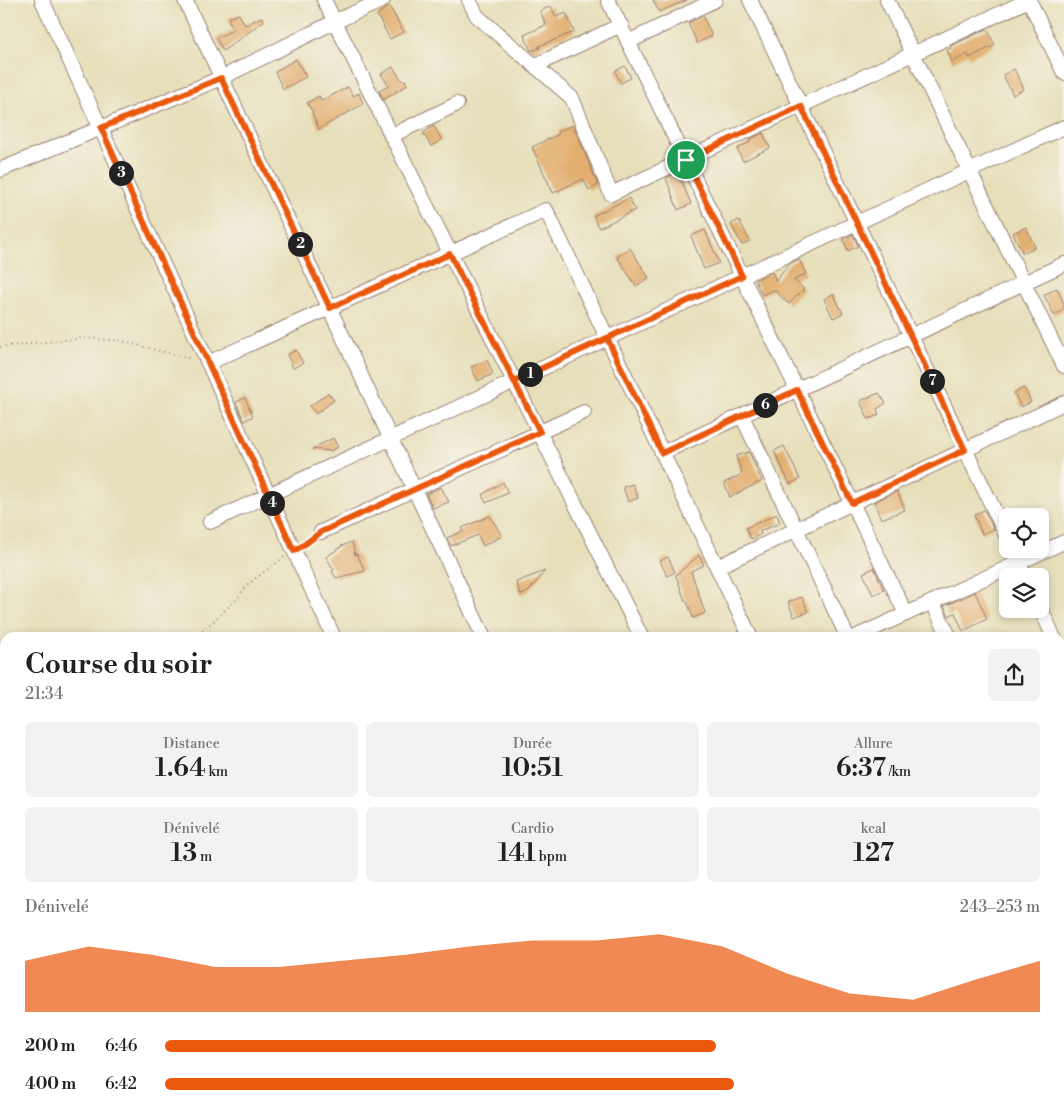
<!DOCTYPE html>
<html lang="fr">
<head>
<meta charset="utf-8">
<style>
  body { margin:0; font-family:"Libre Bodoni",serif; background:#f2f2f2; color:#202124; height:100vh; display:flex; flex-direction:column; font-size:19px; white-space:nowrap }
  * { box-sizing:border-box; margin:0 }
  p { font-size:16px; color:#757577 }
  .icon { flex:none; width:28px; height:28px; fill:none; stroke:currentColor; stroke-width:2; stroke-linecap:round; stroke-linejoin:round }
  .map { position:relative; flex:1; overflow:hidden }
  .drawer { position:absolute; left:0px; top:632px; width:1065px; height:481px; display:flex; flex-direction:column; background:#fff; border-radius:15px 15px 0 0; box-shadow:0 2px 8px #0003 }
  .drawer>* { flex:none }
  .controls { position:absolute; left:999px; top:508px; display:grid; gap:10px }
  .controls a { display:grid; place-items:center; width:50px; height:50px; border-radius:8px; background:#fff; box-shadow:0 2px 8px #0003; font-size:25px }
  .pin { position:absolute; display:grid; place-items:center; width:42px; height:42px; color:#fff; margin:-21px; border:2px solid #fff; border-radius:50%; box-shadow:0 1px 5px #0007 }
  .km { position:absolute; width:25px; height:25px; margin:-12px; border-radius:50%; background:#222; color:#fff; font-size:14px; line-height:25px; text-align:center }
  .round { display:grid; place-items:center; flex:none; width:52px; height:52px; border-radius:8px; background:#f2f2f2 }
  .summary { display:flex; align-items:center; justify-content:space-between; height:85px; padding:0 25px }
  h1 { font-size:28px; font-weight:600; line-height:38px }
  .figures { display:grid; grid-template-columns:repeat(3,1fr); gap:8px; height:85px; padding:5px 25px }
  .figures div { display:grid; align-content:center; border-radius:8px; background:#f2f2f2; text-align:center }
  .figures b { font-size:25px; font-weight:600 }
  .figures small { font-size:14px; font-weight:400 }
  .figures p { font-size:14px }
  .chart { height:140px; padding:10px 25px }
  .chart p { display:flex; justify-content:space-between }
  .chart svg { width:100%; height:90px; margin-top:5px; fill:#ea580c; opacity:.7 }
  ul { padding:0 25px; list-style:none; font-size:16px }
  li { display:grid; grid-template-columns:80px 60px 1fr; align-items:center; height:38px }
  li i { height:12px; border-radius:6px; background:#ea580c }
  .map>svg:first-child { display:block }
</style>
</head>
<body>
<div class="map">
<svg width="1064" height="1113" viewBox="0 0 1064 1113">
  <rect width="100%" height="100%" fill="#f7f3e8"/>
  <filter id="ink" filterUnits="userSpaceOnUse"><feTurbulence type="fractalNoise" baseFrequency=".02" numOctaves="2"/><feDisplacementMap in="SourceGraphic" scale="10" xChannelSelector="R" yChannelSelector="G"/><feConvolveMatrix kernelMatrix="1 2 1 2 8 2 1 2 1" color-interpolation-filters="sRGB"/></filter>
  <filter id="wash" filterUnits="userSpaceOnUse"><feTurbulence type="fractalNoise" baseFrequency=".0096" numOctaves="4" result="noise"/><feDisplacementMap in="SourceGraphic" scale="20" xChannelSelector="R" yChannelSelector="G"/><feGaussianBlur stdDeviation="1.12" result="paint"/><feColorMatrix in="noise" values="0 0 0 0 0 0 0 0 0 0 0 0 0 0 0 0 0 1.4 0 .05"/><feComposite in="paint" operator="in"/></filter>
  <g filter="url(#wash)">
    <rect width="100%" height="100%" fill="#e6dfba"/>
    <g id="blocks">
      <g fill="#e2af6f">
        <path d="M653 0H687L659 12Z"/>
        <path d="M389 6 404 32 390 39 377 15Z"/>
        <path d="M551 6 556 17 566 13 574 32 539 46 540 48 531 51 524 35 546 25 540 11Z"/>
        <path d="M239 14 245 25 262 17 264 21 223 51 216 38 233 30 228 18Z"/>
        <path d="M703 16 712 36 697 43 688 23Z"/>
        <path d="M987 29 995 45 969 58 968 54 952 62 947 50 951 48 950 46Z"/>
        <path d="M296 59 306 77 283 89 275 72Z"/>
        <path d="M625 66 631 78 621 83 615 71Z"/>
        <path d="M393 67 402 81 405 80 407 85 383 100 379 91 389 86 381 74Z"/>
        <path d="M1014 69 1024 89 1013 95 1003 75Z"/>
        <path d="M348 87 353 96 359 93 363 104 319 129 312 113 313 112 307 103 319 96 321 101Z"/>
        <path d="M573 125 598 185 589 190 583 179 553 193 532 147 559 134 558 131Z"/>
        <path d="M434 126 442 140 431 146 423 133Z"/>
        <path d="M763 133 770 148 743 161 737 149 750 142 749 140Z"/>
        <path d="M678 172 691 204 678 210 666 178Z"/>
        <path d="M629 198 635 210 599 228 593 216Z"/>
        <path d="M739 220 750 241 742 245 731 224Z"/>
        <path d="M1026 227 1035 247 1023 253 1013 233Z"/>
        <path d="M705 230 719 263 704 269 691 236Z"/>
        <path d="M853 234 858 246 848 251 843 239Z"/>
        <path d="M630 248 649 278 636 286 617 257Z"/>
        <path d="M799 259 806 274 794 280 804 289 789 304 774 290 762 295 755 280 772 272 776 281 789 264Z"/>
        <path d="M1057 288 1064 304V310L1054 315 1044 295Z"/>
        <path d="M833 294 843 313 833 318 824 299Z"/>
        <path d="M296 350 303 363 293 368 287 355Z"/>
        <path d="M487 360 493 374 478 381 471 367Z"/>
        <path d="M1024 388 1031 402 1021 407 1014 393Z"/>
        <path d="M328 393 334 400 316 414 310 406Z"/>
        <path d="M879 393 886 403 877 409 879 415 868 419 860 401Z"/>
        <path d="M245 398 253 416 244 421 236 402Z"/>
        <path d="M333 438 338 447 331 451 312 449Z"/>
        <path d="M784 446 800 479 790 484 774 451Z"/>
        <path d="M749 452 762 481 730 497 724 483 742 474 736 456Z"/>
        <path d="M503 482 508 493 486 503 482 495Z"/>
        <path d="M633 484 638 498 628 502 623 487Z"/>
        <path d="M441 487 449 502 433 508 426 494Z"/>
        <path d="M897 491 905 510 881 519 874 502Z"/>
        <path d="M984 510 994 529 982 534 974 515Z"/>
        <path d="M777 514 780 523 760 531 761 534 751 539 746 528Z"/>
        <path d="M490 516 502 536 483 546 478 535 451 546 447 538 463 531 462 528Z"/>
        <path d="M352 542 355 555 357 554 365 571 336 578 332 571 334 570 326 557 341 547V546Z"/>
        <path d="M699 555 704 565 691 571 705 613 693 618 687 601H685L677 578 675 576Z"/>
        <path d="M668 557 675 572 667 576 660 561Z"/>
        <path d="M874 568 884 590 873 595 863 573Z"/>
        <path d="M545 571 528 592 521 595 516 582Z"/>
        <path d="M975 592 987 619 963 631 955 613 949 616 944 606Z"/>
        <path d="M802 597 808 612 794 617 788 602Z"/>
      </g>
    </g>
  </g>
  <g filter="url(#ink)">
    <use href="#blocks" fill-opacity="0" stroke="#987f72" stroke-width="1"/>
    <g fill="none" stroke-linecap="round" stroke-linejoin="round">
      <defs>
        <g id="minor">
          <path d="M42 0 334 638"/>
          <path d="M185 0 484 638"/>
          <path d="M324 0 642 638"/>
          <path d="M469 0 477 16 572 98 611 194 1029 0"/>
          <path d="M608 0 906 614"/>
          <path d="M750 0 1008 539"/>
          <path d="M887 0 1064 366"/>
          <path d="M1029 0 1064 73"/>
          <path d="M628 42 715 0"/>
          <path d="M534 66 621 25"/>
          <path d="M391 136 457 104"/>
          <path d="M0 170 221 78 334 22 383 0"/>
          <path d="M208 363 546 210 751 638"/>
          <path d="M742 416 848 638"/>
          <path d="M662 453 1064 264"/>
          <path d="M210 522 1064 127"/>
          <path d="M321 532 584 412"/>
          <path d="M1012 549 1025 576"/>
          <path d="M717 567 1064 403"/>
          <path d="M932 602 950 638"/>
          <path d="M1040 607 1054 638"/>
          <path d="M853 638 1064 542"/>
          <path d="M1060 649 1064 658"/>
          <path d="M1060 725 1064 723"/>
          <path d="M1060 1054 1064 1051"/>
          <path d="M1060 1090 1064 1095"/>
          <path d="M391 1109 393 1113"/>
          <path d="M528 1109 529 1113"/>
          <path d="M662 1109 663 1113"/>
          <path d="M762 1109 764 1113"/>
          <path d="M995 1109 998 1113"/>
          <path d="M558 1113 570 1109"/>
          <path d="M867 1113 873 1109"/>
        </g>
        <g id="major">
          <path d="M1060 853 1064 861"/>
          <path d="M0 1042 5 1043"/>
        </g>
      </defs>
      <use href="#minor" stroke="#987f72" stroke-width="16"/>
      <use href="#major" stroke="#987f72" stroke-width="19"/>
      <g stroke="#987f72" stroke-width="2" stroke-dasharray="1 4" stroke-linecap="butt">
        <path d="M0 347 84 338 121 341 192 359"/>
        <path d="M195 638 237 599 247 585 284 557"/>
        <path d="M0 773 5 769"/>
      </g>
      <use href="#minor" stroke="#fff" stroke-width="14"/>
      <use href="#major" stroke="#fff" stroke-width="16"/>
    </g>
  </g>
  <g fill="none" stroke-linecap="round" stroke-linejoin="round" filter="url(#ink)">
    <defs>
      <path id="route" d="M686 160 742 276 514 381 450 254 330 308 221 78 101 128 294 551 305 544 321 532 540 432 514 381 607 338 662 453 797 390 852 503 965 450 801 106 686 160"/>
    </defs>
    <use href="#route" stroke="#fff" stroke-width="10"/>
    <use href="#route" stroke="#ea580c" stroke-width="6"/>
  </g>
</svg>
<div class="controls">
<a><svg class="icon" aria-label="locate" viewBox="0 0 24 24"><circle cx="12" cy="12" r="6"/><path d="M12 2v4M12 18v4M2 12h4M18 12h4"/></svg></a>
<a><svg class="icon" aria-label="layers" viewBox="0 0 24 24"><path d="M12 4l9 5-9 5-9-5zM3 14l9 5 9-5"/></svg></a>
</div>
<div class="pin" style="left:686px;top:160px;background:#1e9e55"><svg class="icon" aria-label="arrive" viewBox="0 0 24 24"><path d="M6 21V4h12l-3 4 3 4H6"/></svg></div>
<b class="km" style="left:530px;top:374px">1</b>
<b class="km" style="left:300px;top:244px">2</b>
<b class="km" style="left:121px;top:173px">3</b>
<b class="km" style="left:272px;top:503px">4</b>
<b class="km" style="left:765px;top:405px">6</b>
<b class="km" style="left:932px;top:381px">7</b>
<section class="drawer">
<div class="summary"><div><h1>Course du soir</h1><p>21:34</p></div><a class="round"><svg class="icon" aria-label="share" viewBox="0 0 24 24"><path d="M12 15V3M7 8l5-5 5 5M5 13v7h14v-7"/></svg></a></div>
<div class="figures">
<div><p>Distance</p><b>1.64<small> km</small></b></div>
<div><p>Durée</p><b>10:51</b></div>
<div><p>Allure</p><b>6:37<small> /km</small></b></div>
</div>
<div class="figures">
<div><p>Dénivelé</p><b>13<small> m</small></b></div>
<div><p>Cardio</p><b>141<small> bpm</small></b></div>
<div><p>kcal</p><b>127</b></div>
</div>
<div class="chart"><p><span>Dénivelé</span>243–253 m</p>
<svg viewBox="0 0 160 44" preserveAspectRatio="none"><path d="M0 44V19L10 12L20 16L30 22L40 22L50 19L60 16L70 12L80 9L90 9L100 6L110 12L120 25L130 35L140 38L150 28L160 19V44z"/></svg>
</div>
<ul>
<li><b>200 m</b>6:46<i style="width:63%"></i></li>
<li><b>400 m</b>6:42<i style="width:65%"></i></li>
</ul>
</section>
</div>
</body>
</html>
